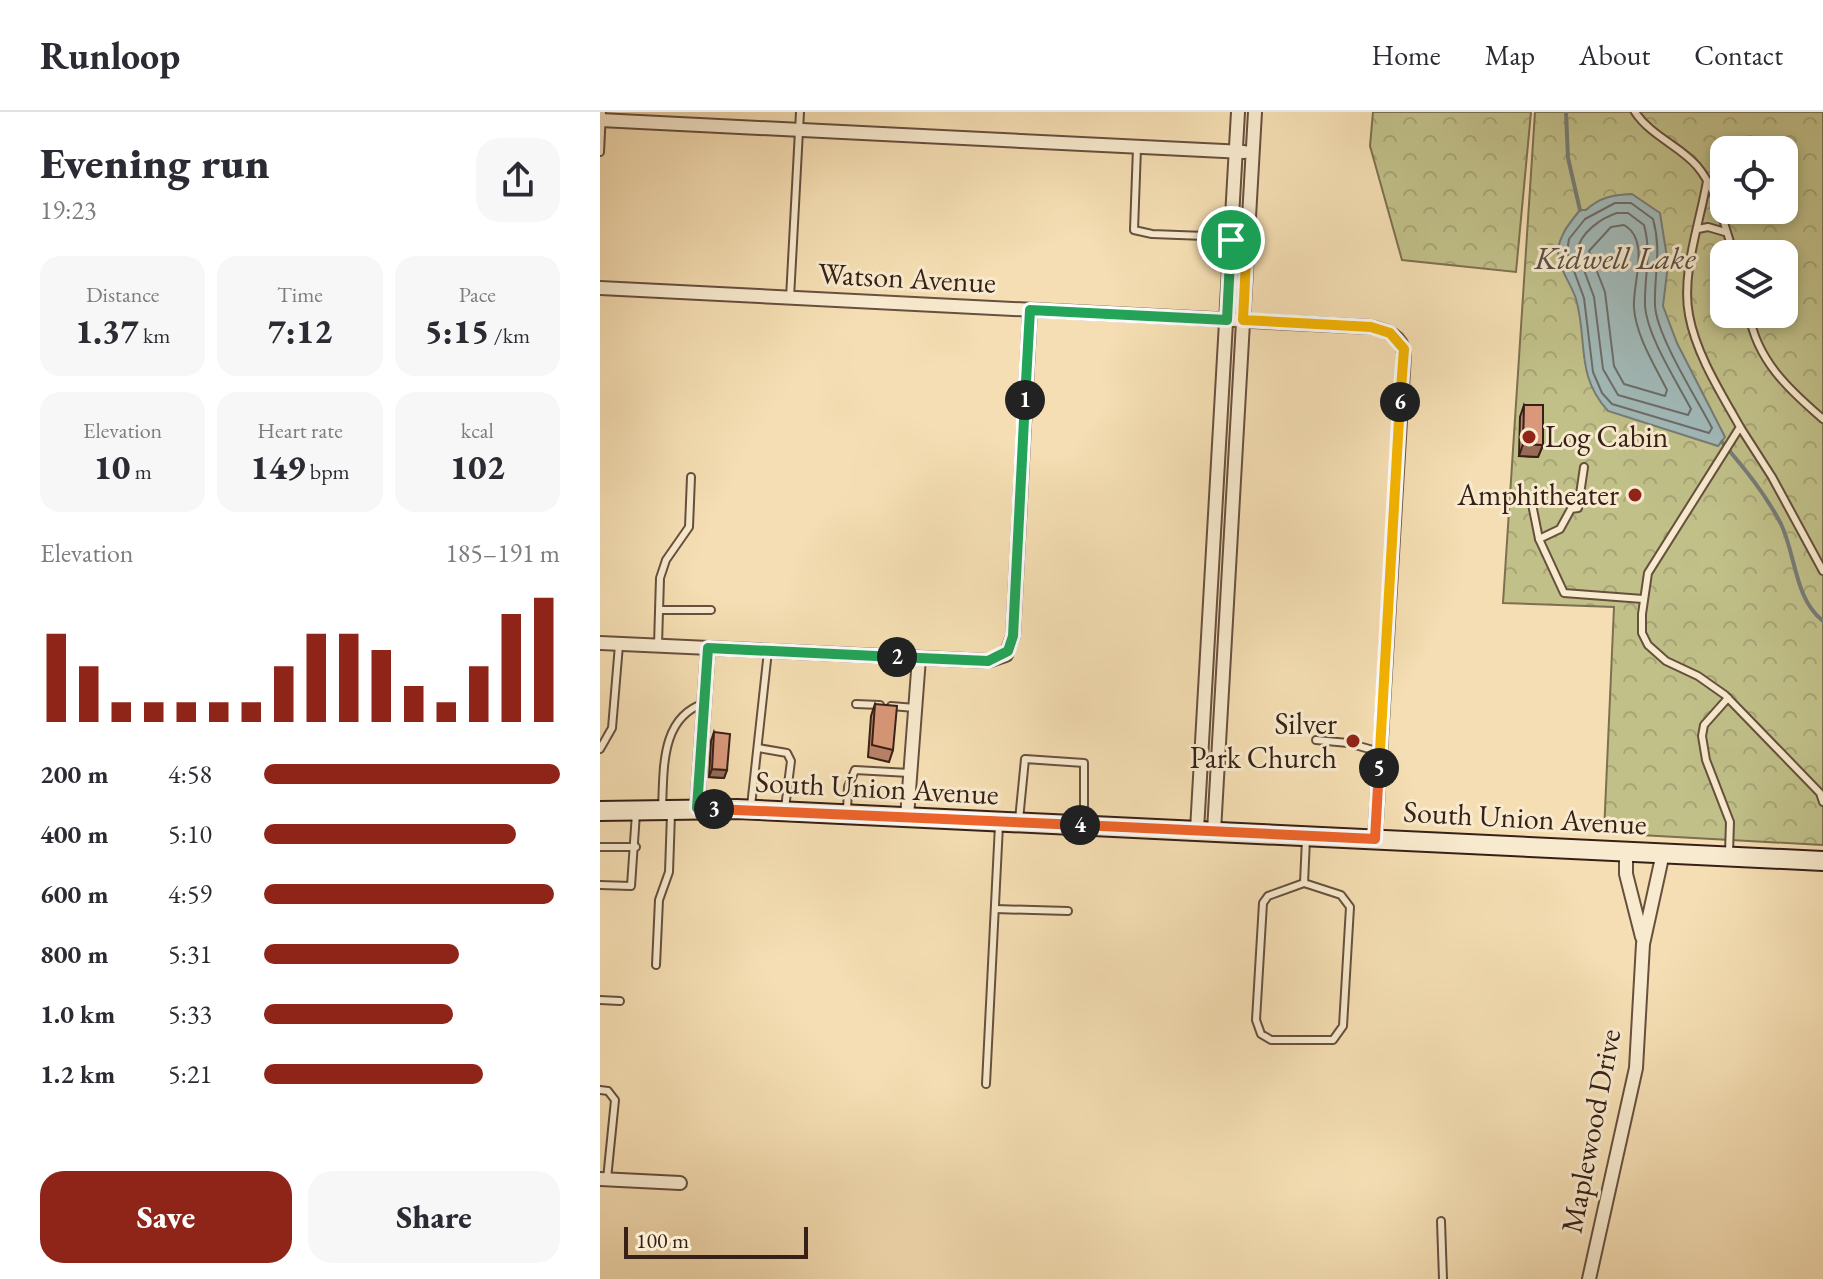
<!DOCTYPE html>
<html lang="en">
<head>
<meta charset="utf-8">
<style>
  body { margin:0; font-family:"EB Garamond",serif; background:#f7f7f7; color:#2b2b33; height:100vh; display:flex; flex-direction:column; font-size:30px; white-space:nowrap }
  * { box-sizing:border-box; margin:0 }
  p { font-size:26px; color:#7c7c81 }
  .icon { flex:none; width:44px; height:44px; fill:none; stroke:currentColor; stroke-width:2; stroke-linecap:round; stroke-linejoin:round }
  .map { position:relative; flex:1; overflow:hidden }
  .side { display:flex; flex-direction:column; background:#fff; width:600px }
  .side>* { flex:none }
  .fabs { position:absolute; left:1110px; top:24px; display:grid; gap:16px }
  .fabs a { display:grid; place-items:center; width:88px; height:88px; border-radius:16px; background:#fff; box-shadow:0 4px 12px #0003; font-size:40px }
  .scale { position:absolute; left:24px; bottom:20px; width:184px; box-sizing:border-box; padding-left:8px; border:4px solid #372017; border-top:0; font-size:22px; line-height:28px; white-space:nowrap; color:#372017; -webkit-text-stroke:6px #f8eace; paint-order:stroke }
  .pin { position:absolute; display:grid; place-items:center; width:68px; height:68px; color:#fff; margin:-34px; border:4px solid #fff; border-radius:50%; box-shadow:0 2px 8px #0007 }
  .km { position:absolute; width:40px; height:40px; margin:-20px; border-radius:50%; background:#222; color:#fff; font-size:22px; line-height:40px; text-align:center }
  .round { display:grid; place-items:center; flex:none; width:84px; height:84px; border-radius:24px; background:#f7f7f7 }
  .overview { display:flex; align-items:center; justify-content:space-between; height:136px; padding:0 40px }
  h1 { font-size:44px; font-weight:800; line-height:60px }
  .figures { display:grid; grid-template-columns:repeat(3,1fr); gap:12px; height:136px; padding:8px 40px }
  .figures div { display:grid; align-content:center; border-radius:20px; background:#f7f7f7; text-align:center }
  .figures b { font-size:34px; font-weight:800 }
  .figures small { font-size:22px; font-weight:400 }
  .figures p { font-size:22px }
  .chart { height:224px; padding:16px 40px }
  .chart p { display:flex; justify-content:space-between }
  .chart svg { width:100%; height:144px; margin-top:8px; stroke:#8f2418; stroke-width:6 }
  .cta { display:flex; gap:16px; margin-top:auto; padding:16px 40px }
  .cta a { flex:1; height:92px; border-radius:24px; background:#8f2418; color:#fff; font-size:32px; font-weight:800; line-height:92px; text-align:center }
  .cta a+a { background:#f7f7f7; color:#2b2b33 }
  ul { padding:0 40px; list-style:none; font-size:26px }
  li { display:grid; grid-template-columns:128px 96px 1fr; align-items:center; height:60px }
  li i { height:20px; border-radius:10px; background:#8f2418 }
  header { display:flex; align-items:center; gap:48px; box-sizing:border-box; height:112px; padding:0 40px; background:#fff; border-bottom:2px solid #e1e1e2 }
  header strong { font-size:38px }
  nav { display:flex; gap:44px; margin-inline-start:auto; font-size:28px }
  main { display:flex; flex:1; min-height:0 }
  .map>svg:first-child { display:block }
</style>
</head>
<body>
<header>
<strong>Runloop</strong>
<nav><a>Home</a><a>Map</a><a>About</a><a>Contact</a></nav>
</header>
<main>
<section class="side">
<div class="overview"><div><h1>Evening run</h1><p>19:23</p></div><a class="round"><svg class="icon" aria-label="share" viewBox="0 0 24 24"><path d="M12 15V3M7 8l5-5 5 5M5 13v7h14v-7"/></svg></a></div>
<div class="figures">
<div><p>Distance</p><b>1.37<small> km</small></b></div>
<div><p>Time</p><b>7:12</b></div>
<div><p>Pace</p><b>5:15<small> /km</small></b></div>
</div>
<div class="figures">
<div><p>Elevation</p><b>10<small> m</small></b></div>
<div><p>Heart rate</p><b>149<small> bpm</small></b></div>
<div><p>kcal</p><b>102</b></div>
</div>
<div class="chart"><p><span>Elevation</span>185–191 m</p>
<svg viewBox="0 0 160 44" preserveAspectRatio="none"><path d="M5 44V17M15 44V27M25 44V38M35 44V38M45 44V38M55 44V38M65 44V38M75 44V27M85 44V17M95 44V17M105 44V22M115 44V33M125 44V38M135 44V27M145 44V11M155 44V6"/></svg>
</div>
<ul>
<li><b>200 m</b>4:58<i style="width:100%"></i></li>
<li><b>400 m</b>5:10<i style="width:85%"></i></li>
<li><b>600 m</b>4:59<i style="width:98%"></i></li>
<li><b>800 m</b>5:31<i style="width:66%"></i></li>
<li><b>1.0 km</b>5:33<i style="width:64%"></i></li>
<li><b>1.2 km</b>5:21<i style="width:74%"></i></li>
</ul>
<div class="cta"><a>Save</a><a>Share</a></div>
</section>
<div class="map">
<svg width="1223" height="1167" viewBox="0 0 1223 1167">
  <defs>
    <pattern id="forest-crowns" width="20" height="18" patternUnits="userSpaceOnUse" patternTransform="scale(2)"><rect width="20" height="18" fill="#c1c089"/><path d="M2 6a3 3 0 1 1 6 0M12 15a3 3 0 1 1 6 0" fill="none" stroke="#a6a576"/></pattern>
  </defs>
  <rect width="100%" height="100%" fill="#f5deb3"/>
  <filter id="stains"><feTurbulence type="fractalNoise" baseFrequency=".0025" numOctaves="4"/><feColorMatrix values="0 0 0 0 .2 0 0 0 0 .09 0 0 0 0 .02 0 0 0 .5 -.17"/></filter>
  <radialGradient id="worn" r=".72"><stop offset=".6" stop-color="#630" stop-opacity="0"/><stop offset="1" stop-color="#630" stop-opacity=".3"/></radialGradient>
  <g fill="url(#forest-crowns)" stroke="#7c7050" stroke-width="2" fill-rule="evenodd">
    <path d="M773 0H931L916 160 802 148 770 34Z"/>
    <path d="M935 0H1223V733L1004 721 1014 495 903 491ZM1124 38H1184V98H1124ZM1124 142H1184V202H1124Z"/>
  </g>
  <path fill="#a1b9b8" stroke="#777c78" stroke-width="2" d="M1032 82 1060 101 1068 152 1063 194 1077 231 1125 325 1118 334 1008 299C975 263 988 229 976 187 971 171 959 158 958 140 958 125 971 109 980 98H986C1000 85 1013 83 1032 82Z"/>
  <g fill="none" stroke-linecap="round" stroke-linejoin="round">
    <g stroke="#6c6c68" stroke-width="2">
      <path d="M1015 91H1031L1053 107C1062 140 1054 161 1055 193 1056 223 1097 287 1112 316L1109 321 1012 292 1002 281 993 260 984 186 967 140 969 127 985 107Z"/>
      <path d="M1017 101H1028L1044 113C1052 142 1044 165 1045 194 1047 224 1077 270 1091 297L1088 303 1018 283 1003 257 994 185 977 139C980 121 1001 106 1017 101Z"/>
      <path d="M1024 113C1051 128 1032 172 1034 196 1036 224 1055 254 1067 278L1065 284 1024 272 1014 254 1005 180 989 139 1011 115Z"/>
    </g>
    <g stroke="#777c78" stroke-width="4">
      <path d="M966 0 968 46 980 98"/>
      <path d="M1122 330C1144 356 1165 381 1181 412 1196 443 1194 486 1223 509"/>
    </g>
    <defs>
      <g id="lane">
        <path d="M1035 0C1051 24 1080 34 1097 54 1117 77 1124 114 1134 142"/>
        <path d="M537 36 534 118 552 122 631 125"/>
        <path d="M0 40 2 0"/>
        <path d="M1107 69C1100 111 1081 161 1089 203 1096 242 1121 281 1140 315L1048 461 1042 502V521L1048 533 1066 549 1098 564 1125 583 1220 681 1223 690"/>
        <path d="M1098 117 1108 115 1125 120"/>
        <path d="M190 186 200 0"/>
        <path d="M1149 202C1157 248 1188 277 1223 307"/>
        <path d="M1140 315 1172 365 1223 459"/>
        <path d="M984 355 978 396 971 397 960 417 939 427 964 481 1043 487"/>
        <path d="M932 392 939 427"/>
        <path d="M60 498H111"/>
        <path d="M58 533 60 466 66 448 89 415 91 365"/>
        <path d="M1128 586 1104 613 1102 624 1106 648 1130 710 1129 741"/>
        <path d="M256 592 280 593"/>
        <path d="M291 594 315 596"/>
        <path d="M716 628 748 631 780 640"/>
        <path d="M158 636 187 641 191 649 185 696"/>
        <path d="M0 637 12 616 19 533"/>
        <path d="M151 694 168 539"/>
        <path d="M62 696C64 657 60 605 105 591"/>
        <path d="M247 699 248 675 255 658 309 661"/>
        <path d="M419 708 425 647 484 651V709"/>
        <path d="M0 735H36"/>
        <path d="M704 771 741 783 750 795 743 914 733 928H671L661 922 656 908 663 791 668 784Z"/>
        <path d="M704 771 706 727"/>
        <path d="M0 773 31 774 36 701"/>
        <path d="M395 797 468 799"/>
        <path d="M56 853 59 788 69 760 71 702"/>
        <path d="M0 888 20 889"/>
        <path d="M386 972 399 713"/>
        <path d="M0 978 8 979 15 988 7 1067"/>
        <path d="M841 1109 843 1167"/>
      </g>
      <g id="street">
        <path d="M0 8 644 40"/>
        <path d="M0 176 771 215C787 219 802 223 804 242L775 727"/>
        <path d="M0 531 388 549 406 543 413 524 430 198"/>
        <path d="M97 696 108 536"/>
        <path d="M307 705 319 546"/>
        <path d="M597 718 638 0"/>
        <path d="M614 719 655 0"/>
        <path d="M1026 739V762L1042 825"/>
        <path d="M0 1067 80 1071"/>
        <path d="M989 1167 1036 956 1043 832 1063 741"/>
      </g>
      <path id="secondary" d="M0 699 137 697 1223 749"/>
    </defs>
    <use href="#lane" stroke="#66503e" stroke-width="10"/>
    <use href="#street" stroke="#66503e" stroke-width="16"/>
    <use href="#secondary" stroke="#372017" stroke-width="22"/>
    <use href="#lane" stroke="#f8eace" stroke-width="6"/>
    <use href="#street" stroke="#f8eace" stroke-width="12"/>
    <use href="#secondary" stroke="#f8eace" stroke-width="18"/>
  </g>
  <g fill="#ba8368" stroke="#372017" stroke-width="2">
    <path d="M924 293 943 333 938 345 919 344 920 305Z"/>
    <path d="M275 592 293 638 289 650 268 645 271 604Z"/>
    <path d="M114 620 127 658 124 666 109 665 111 629Z"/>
  </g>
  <g fill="#976a55" stroke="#372017" stroke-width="2">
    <path d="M923 332 943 333 938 345 919 344Z"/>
    <path d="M112 657 127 658 124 666 109 665Z"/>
  </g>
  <g fill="#d89879" stroke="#372017" stroke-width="2">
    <path d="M924 293H943V333L923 332Z"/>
    <path d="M275 592 297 594 293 638 272 633Z"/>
    <path d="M114 620 130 622 127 658 112 657Z"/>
  </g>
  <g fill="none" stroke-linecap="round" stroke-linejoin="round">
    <defs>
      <path id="split-1" d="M425 288 430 198 627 208 631 128"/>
      <path id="split-2" d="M297 545 388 549 408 539 413 524 425 288"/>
      <path id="split-3" d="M114 697 97 696 108 536 297 545"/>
      <path id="split-4" d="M114 697 480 713"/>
      <path id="split-5" d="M480 713 775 727 779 656"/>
      <path id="split-6" d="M779 656 800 290"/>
      <path id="split-7" d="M631 128 647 129 643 208 771 215 790 221 804 237 800 290"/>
    </defs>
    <use href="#split-1" stroke="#fff" stroke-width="16"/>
    <use href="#split-2" stroke="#fff" stroke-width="16"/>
    <use href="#split-3" stroke="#fff" stroke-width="16"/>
    <use href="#split-4" stroke="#fff" stroke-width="16"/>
    <use href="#split-5" stroke="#fff" stroke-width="16"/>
    <use href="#split-6" stroke="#fff" stroke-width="16"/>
    <use href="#split-7" stroke="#fff" stroke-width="16"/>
    <use href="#split-1" stroke="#22a559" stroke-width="10"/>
    <use href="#split-2" stroke="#22a559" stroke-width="10"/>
    <use href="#split-3" stroke="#22a559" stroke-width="10"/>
    <use href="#split-4" stroke="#f0652b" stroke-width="10"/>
    <use href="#split-5" stroke="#f0652b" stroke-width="10"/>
    <use href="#split-6" stroke="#f5b400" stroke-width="10"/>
    <use href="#split-7" stroke="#f5b400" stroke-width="10"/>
  </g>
  <g fill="#8f2418" stroke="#f8eace" stroke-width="3">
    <circle cx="929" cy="325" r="8"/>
    <circle cx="1035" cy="383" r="8"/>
    <circle cx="753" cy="629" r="8"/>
  </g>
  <g text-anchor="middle" stroke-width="6" stroke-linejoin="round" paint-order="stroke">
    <g font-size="30" fill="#372017" stroke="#f8eace">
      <text transform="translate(307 166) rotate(3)" y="10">Watson Avenue</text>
      <text transform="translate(277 676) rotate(3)" y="10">South Union Avenue</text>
      <text transform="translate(925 706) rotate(3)" y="10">South Union Avenue</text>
      <text transform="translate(991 1019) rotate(-79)" y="10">Maplewood Drive</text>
    </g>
    <g font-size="30" fill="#372017" stroke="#f8eace" text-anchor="end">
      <text x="945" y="335" text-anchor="start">Log Cabin</text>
      <text x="1019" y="393">Amphitheater</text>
      <text x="737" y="622">Silver<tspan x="737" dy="34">Park Church</tspan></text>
    </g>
    <g font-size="32" font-style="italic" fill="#574e47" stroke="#f8eace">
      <text x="1015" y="157">Kidwell Lake</text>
    </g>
  </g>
  <rect width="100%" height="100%" filter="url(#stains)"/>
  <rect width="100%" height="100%" fill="url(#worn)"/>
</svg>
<div class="fabs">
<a><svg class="icon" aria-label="locate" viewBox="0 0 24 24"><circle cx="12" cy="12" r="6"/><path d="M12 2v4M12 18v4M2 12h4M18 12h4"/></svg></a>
<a><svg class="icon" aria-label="layers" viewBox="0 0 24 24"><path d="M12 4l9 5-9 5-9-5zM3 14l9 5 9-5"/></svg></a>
</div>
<div class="scale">100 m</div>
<div class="pin" style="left:631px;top:128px;background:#1e9e55"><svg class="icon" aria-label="arrive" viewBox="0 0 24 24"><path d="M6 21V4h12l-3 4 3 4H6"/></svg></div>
<b class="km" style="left:425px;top:288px">1</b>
<b class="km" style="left:297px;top:545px">2</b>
<b class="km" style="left:114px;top:697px">3</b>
<b class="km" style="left:480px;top:713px">4</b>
<b class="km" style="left:779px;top:656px">5</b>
<b class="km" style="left:800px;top:290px">6</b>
</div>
</main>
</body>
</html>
